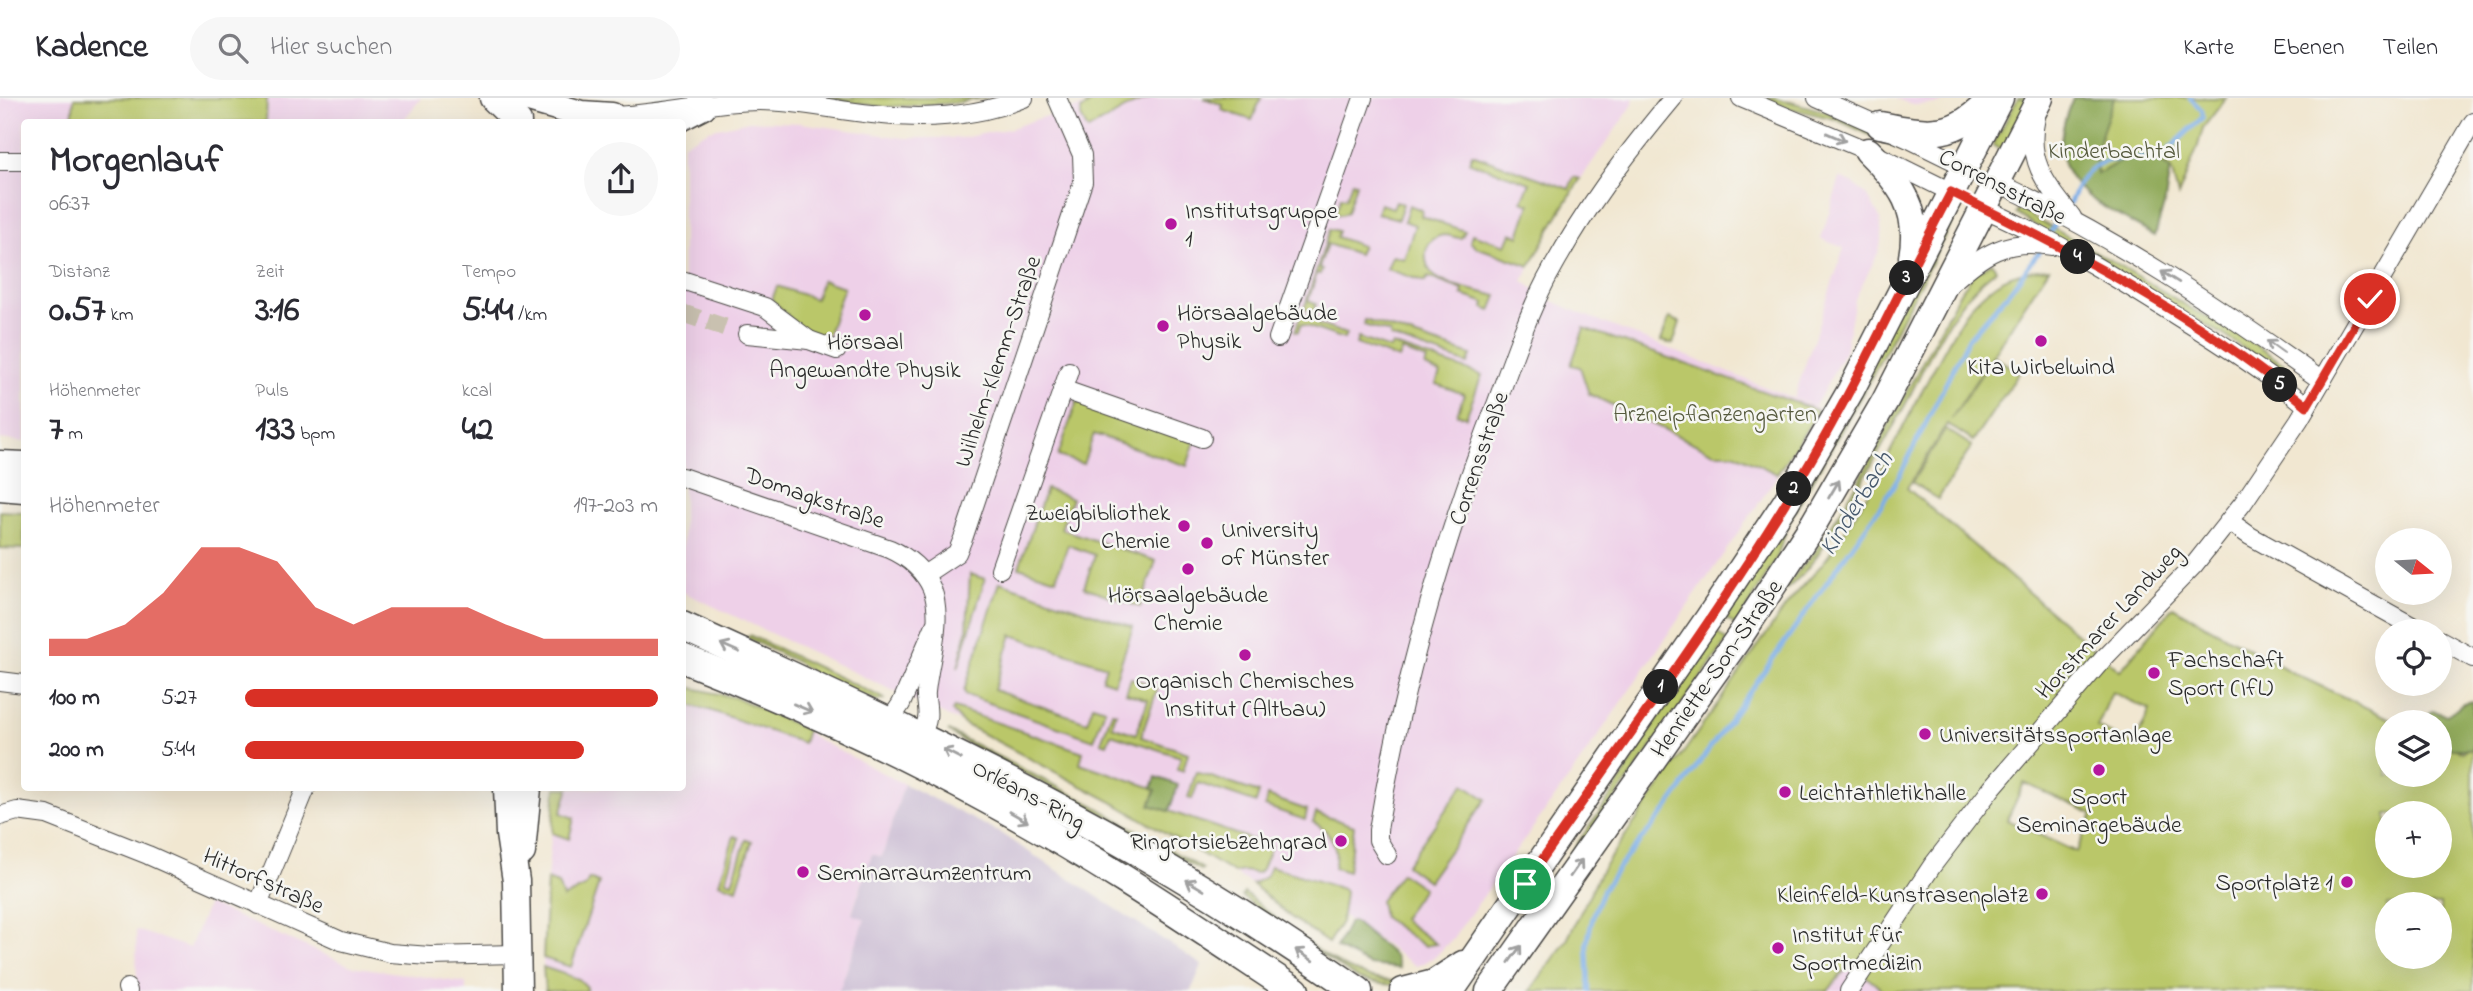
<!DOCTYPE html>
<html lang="de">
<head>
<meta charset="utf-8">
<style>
  body { margin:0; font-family:"Indie Flower",sans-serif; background:#f7f7f7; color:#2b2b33; height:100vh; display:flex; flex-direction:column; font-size:26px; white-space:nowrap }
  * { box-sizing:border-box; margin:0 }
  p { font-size:23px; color:#7c7c81 }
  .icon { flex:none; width:38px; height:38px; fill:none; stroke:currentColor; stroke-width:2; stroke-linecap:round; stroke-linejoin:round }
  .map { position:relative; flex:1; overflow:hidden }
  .drawer { position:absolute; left:21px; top:21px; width:665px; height:672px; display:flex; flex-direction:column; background:#fff; border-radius:7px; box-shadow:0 7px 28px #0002 }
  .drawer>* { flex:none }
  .needle { width:46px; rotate:108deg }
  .tools { position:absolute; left:2375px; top:430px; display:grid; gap:14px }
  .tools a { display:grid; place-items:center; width:77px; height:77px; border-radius:50%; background:#fff; box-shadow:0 7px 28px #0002; font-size:35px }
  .pin { position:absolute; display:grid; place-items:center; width:60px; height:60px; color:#fff; margin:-30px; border:4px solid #fff; border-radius:50%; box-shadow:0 2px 7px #0007 }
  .km { position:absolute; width:35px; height:35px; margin:-18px; border-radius:50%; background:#222; color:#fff; font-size:19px; line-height:35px; text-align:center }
  .round { display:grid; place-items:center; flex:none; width:74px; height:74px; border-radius:37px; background:#f7f7f7 }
  .headline { display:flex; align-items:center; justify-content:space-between; height:119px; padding:0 28px }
  h1 { font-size:38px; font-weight:800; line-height:52px }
  .figures { display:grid; grid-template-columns:repeat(3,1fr); gap:10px; height:119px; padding:7px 28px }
  .figures div { display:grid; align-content:center }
  .figures b { font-size:35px; font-weight:800 }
  .figures small { font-size:19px; font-weight:400 }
  .figures p { font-size:19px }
  .chart { height:196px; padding:14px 28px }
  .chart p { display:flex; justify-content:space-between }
  .chart svg { width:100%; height:126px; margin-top:7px; fill:#d93025; opacity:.7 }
  ul { padding:0 28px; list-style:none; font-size:23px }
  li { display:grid; grid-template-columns:112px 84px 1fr; align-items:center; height:52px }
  li i { height:18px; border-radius:9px; background:#d93025 }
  header { display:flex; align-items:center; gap:42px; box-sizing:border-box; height:98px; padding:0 35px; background:#fff; border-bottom:2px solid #e1e1e2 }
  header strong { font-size:33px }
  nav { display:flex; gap:38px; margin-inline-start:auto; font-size:24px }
  .search { width:490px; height:63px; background:#f7f7f7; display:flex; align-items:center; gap:18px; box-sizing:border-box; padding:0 24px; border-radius:38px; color:#7c7c81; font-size:26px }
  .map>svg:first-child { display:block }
</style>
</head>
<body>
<header>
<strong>Kadence</strong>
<div class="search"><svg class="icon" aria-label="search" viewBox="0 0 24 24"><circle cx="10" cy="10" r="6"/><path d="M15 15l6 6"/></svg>Hier suchen</div>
<nav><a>Karte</a><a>Ebenen</a><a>Teilen</a></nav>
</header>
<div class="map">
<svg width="2473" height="893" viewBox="0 0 2473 893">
  <rect width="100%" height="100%" fill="#f6f6f2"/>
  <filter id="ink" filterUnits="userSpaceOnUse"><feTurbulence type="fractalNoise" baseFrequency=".0143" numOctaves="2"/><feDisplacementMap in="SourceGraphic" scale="14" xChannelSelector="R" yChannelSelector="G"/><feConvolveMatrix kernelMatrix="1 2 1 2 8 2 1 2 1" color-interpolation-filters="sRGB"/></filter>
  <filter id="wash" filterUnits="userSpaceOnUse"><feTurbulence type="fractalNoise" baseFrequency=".00686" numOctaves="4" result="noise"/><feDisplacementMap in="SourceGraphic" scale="28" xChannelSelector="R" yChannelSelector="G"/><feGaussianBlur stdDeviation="1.57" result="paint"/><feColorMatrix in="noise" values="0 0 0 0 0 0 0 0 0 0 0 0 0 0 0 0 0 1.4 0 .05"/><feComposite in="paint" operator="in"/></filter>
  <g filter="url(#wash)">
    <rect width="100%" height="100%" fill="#f1e7d1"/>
    <g fill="#eed0e8">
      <path d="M0 0H421L402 24H24V344L0 341Z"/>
      <path d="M1097 0H1634L1632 8 1570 96 1523 183 1548 201 1577 214 1823 312 1571 677 1453 840 1436 858 1422 866 1416 868 1342 817 1339 828 1328 845 1292 820 1255 788 1116 706 962 625 683 494V46L709 32 749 23 800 25 904 40H962L1012 30 1040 20 1085 8Z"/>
      <path d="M1895 0H1954L1938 6 1912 7Z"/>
      <path d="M1840 80 1854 86 1869 100 1880 120 1882 140 1878 155 1855 201 1845 253 1815 308 1794 300 1844 150 1821 141Z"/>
      <path d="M683 588 737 600 807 632 813 639 904 686 882 759 872 756 852 815 865 821 839 893H545L543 860 547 782 556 690H682Z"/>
      <path d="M208 806 351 868 466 885V893H137L136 832 190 850Z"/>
      <path d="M1850 866 1884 893H1828Z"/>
    </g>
    <path fill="#ccbed4" d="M904 686 1000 735 1202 867 1191 893H839L865 821 852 816 872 756 882 759Z"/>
    <g fill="#bac769" stroke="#72794a" stroke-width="2" fill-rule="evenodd">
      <path d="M74 0H267L266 24H72Z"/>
      <path d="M822 0H986L953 5 884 9Z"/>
      <path d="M1097 0H1149L1132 7 1088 32 1081 19V12Z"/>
      <path d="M1204 0H1261L1252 22 1222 12 1223 7Z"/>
      <path d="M1763 0H1776L1831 15 1931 60 1929 64 1835 21 1789 10Z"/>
      <path d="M2018 0H2033L2006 54 1993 47Z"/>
      <path d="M2073 0H2226L2203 30 2197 51 2178 98 2171 71 2165 67 2126 121C2069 91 2044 66 2073 0Z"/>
      <path d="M1472 56 1569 91 1574 79 1580 81 1556 121 1530 168 1476 149 1470 144 1472 136 1506 147 1511 135 1519 138 1530 106 1522 103 1530 85 1469 64Z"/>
      <path d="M1352 84 1356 85 1347 114 1342 117 1335 116 1341 99 1346 100Z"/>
      <path d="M1396 103 1403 106 1398 121 1377 115 1380 106 1393 110Z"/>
      <path d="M1409 107 1422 112 1421 118 1465 133 1461 140C1456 140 1449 137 1444 137 1421 140 1421 169 1437 180 1451 189 1480 193 1497 198L1491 213 1484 210 1485 205 1462 197 1463 192 1428 179 1425 184 1387 171 1392 158 1404 161 1415 127 1404 123Z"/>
      <path d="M2018 111 2121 168 2197 214 2232 230 2289 270 2283 278 2227 239 2016 116Z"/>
      <path d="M1945 123 1951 126 1862 297 1789 423 1777 459 1737 528 1726 521 1742 497 1755 470Z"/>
      <path d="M1330 131 1338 133 1336 139 1362 148 1358 156 1327 146 1319 170 1322 171 1320 176 1317 175 1308 203 1316 206 1313 214 1304 211Z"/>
      <path d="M1992 164 1996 172C1951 204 1930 258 1905 307 1884 346 1862 385 1839 422 1824 448 1808 475 1784 493L1788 485 1815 454 1856 388 1960 194 1973 177Z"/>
      <path d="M2049 170 1951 321 1994 258 2019 275 1973 343 1947 326 1907 390 2120 573 2173 509 2295 576 2399 625H2387V677H2440V643L2463 654 2473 645V893H1884L1850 866 1828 893H1530L1567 842 1602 771 1784 511C1798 492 1815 477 1829 457 1882 381 1917 295 1965 215 1991 185 2009 173 2049 170ZM2112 594 2150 612 2134 647 2097 629ZM2024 685 2093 716 2076 754 2007 722ZM2387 716H2440V768H2387ZM2387 807H2440V859H2387Z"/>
      <path d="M822 182 844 189 825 245 811 241 772 202 777 188 815 201Z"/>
      <path d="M1301 216 1318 222 1317 226 1346 236 1344 241 1301 226 1298 234 1295 233Z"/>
      <path d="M1669 220 1680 224 1673 246 1661 243Z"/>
      <path d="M1365 222 1471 257 1468 266 1390 239V235L1364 227Z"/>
      <path d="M1584 230 1819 313 1777 376 1734 355H1714L1589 296 1580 269 1571 267Z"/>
      <path d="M1358 240 1390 251 1392 247 1482 277 1466 319 1457 316 1464 296 1436 286 1440 275 1425 269 1427 262 1402 253 1399 261 1356 246Z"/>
      <path d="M1077 303 1195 343 1187 368 1094 336 1083 366 1058 358Z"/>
      <path d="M1946 331 1972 348 1938 401 1912 384Z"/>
      <path d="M1046 391 1072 400 1061 431 1156 463 1140 509 1084 489 1095 457 1068 447 1056 481 1019 469Z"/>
      <path d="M0 413 24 414V451L0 450Z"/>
      <path d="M970 476 985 481 958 570 967 532Z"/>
      <path d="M1000 484 1133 529 1114 585 1102 581 1106 568 1012 537 994 592 1087 624 1093 607 1105 611 1094 642 966 597 964 593Z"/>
      <path d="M1717 535 1727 543 1479 893H1473L1613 695 1662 614Z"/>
      <path d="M749 537 883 600 884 601 877 603 821 581 797 564 747 540Z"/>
      <path d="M1131 580 1158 589 1141 639 1188 655 1183 673 1177 671 1181 659 1111 636 1107 646 1101 644 1112 614 1116 615 1112 628 1136 636 1148 602 1126 595Z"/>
      <path d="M683 588 737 600 807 632 803 645 709 612 683 606Z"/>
      <path d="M954 610 1083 654 1080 665 1156 691 1151 707 1271 748 1262 771 1258 775 1243 773 1234 775 1116 706 962 625 952 613Z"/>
      <path d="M948 633 1095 708 1203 771 1200 772 1106 718 962 643Z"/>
      <path d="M1196 674 1259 695 1256 705 1198 685 1192 701 1188 700Z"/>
      <path d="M1464 686 1486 701 1428 783 1406 767Z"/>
      <path d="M556 690H569L561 715 574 720 569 741 552 735Z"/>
      <path d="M1267 698 1307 712 1305 722 1265 708Z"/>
      <path d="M1316 715 1354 728 1348 774 1334 770C1339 750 1332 734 1313 724Z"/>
      <path d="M734 738 739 740 726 782 732 784 746 742 752 743 737 791 719 785Z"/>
      <path d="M1270 768 1343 791 1345 794 1341 824 1328 845 1292 820 1252 786 1266 779Z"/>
      <path d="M1401 775 1423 790 1402 821 1436 846 1424 848 1383 819 1380 803Z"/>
      <path d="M589 781 599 785 571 869 543 860 547 782 558 786 563 800 586 788Z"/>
      <path d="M1244 795C1286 826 1341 883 1395 883V887L1381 886 1359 881 1280 830 1242 798Z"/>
      <path d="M543 869 579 881 587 889 586 893H545Z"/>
    </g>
    <g fill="#93ac5d" stroke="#5f6c44" stroke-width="2">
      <path d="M2073 0H2114L2095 55 2097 76C2128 60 2138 47 2170 71L2165 103 2155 138C2093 102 2036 85 2073 0Z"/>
      <path d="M2473 603V649L2471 651H2452L2440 646V625H2423L2424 620 2432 613 2447 617 2464 605Z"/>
      <path d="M1156 679 1178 687 1169 713 1150 707 1156 692 1152 690Z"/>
      <path d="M1353 823 1395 858 1399 870 1369 867 1336 850 1349 824Z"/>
    </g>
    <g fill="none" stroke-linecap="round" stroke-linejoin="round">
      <g stroke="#7baee8" stroke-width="4.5">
        <path d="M2069 106C2074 97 2078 84 2085 77 2104 56 2132 59 2158 62L2203 19 2202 12 2190 0"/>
        <path d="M2048 138 2058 122"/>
        <path d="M1589 893 1587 845 1593 818 1603 792 1621 766 1667 711 1882 406 1902 373 1968 241 2010 193 2040 152"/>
      </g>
    </g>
  </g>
  <g filter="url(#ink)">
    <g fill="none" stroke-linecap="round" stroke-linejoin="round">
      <path stroke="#c9c1b0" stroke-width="18" stroke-dasharray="18 9" stroke-linecap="butt" d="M682 215 730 231"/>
      <defs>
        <g id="street">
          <path d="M1741 0 1868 53 1951 94"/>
          <path d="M1817 0 1909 41 1964 68"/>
          <path d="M612 18C662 16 711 3 760 3 798 3 834 12 872 16 922 22 976 19 1024 0"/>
          <path d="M2036 19C2026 63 2046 86 2072 119"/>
          <path d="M0 63H24"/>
          <path d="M1998 85C2114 139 2219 209 2322 283"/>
          <path d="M1985 111C2053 141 2117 180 2180 220 2224 247 2267 275 2307 308"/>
          <path d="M682 182 765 209 809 242"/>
          <path d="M1951 185C1984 156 2005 140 2051 148"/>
          <path d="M747 236 809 242 837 252"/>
          <path d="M1278 240 1363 0"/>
          <path d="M1062 291 1202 340"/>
          <path d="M682 379 890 451C908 459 925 473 932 491 944 522 929 562 926 594 925 602 929 612 927 621 926 629 920 639 913 642"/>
          <path d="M2229 423 2250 438 2423 534"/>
          <path d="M1000 471 1069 273"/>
          <path d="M924 477 957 455 964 438 1083 84 1082 57 1057 0"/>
          <path d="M2440 542 2473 560"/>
          <path d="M0 583 24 586"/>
          <path d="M890 633 889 624 901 606 935 527"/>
          <path d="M0 718 17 713 47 717 148 757 341 843 390 855 430 858 516 856"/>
          <path d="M1387 757 1378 742V732C1402 586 1444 442 1497 304 1512 263 1526 221 1546 182 1583 113 1623 60 1673 0"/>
          <path d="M258 807 306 690"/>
          <path d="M127 890 128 893"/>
          <path d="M1849 893 1932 768 1992 690 2104 560 2194 467 2243 405 2299 322 2473 24"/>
        </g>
        <g id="secondary">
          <path d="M493 0 518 24"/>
          <path d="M525 0 581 16 612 18"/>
          <path d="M672 24 703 8"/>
          <path d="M1880 27C1932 37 1953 41 1992 0"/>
          <path d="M1868 53C1901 86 1921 111 1912 159"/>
          <path d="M507 690 509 736 516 783 518 893"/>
          <path d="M522 754 528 690"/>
          <path d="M1403 893 1434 885 1463 866"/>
          <path d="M1451 893 1708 521 1786 404 1851 292 2000 0"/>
          <path d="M1489 893 1738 541 1814 425 1885 303 2040 0"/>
        </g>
        <g id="primary">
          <path d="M0 367 24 368"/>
          <path d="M0 388 24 390"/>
          <path d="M682 528C837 598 991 670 1139 754 1214 797 1287 844 1358 893"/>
          <path d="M682 560C789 602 894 650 994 705 1098 761 1196 828 1295 893"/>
        </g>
      </defs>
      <use href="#street" stroke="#494744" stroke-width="20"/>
      <use href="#secondary" stroke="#494744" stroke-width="29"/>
      <use href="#primary" stroke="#494744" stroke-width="31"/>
      <use href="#street" stroke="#fff" stroke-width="18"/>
      <use href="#secondary" stroke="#fff" stroke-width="26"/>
      <use href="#primary" stroke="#fff" stroke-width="28"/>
    </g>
    <defs><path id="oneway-shaft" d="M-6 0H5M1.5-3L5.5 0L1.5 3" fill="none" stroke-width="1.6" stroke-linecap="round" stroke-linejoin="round" transform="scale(1.75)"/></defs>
    <g stroke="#a0a0a0">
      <use href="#oneway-shaft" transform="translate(1836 39) rotate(23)"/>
      <use href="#oneway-shaft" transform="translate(2170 179) rotate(-148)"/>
      <use href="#oneway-shaft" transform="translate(2275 249) rotate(-144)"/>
      <use href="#oneway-shaft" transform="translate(1834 391) rotate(-59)"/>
      <use href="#oneway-shaft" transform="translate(730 550) rotate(-156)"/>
      <use href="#oneway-shaft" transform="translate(803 610) rotate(23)"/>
      <use href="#oneway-shaft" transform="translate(952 656) rotate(-153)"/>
      <use href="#oneway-shaft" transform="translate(1019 719) rotate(30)"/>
      <use href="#oneway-shaft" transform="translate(1576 770) rotate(-55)"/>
      <use href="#oneway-shaft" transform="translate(1195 787) rotate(-149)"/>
      <use href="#oneway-shaft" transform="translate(1515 856) rotate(-54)"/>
      <use href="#oneway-shaft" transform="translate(1304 857) rotate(-147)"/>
    </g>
  </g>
  <g fill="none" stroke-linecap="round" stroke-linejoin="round" filter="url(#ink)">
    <defs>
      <path id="route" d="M1525 786C1621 647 1723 511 1809 366 1861 278 1903 184 1951 94 2075 155 2201 220 2307 308L2370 201"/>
    </defs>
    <use href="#route" stroke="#fff" stroke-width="14"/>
    <use href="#route" stroke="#d93025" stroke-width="9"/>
  </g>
  <g fill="#b5179e" stroke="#f6f6f2" stroke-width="2.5">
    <circle cx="1171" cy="126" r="7"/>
    <circle cx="865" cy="217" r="7"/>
    <circle cx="1163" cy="228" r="7"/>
    <circle cx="2041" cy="243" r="7"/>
    <circle cx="1184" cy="428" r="7"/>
    <circle cx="1207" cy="445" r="7"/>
    <circle cx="1188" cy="471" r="7"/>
    <circle cx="1245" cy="557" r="7"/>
    <circle cx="2154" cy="575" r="7"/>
    <circle cx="1925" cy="636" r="7"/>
    <circle cx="2099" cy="672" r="7"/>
    <circle cx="1785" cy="694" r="7"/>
    <circle cx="1341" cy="743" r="7"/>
    <circle cx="803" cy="774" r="7"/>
    <circle cx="2347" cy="784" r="7"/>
    <circle cx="2042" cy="796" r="7"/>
    <circle cx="1778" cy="850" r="7"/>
  </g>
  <g text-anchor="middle" stroke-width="5" stroke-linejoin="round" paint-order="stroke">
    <g font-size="24" fill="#565a3e" stroke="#f6f6f2">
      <text x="2114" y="60">Kinderbachtal</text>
      <text x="1715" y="323">Arzneipflanzengarten</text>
    </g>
    <g font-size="24" fill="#2b2b2b" stroke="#f6f6f2">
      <text transform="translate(2003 88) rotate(27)" y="8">Corrensstraße</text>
      <text transform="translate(997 263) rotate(-71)" y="8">Wilhelm-Klemm-Straße</text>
      <text transform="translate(1478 360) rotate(-71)" y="8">Corrensstraße</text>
      <text transform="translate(815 399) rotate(19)" y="8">Domagkstraße</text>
      <text transform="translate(2108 523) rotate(-47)" y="8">Horstmarer Landweg</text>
      <text transform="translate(1716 570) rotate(-55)" y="8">Henriette-Son-Straße</text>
      <text transform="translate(1029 696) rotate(28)" y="8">Orléans-Ring</text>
      <text transform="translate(264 782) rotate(24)" y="8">Hittorfstraße</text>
    </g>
    <g font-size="24" fill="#2b2b2b" stroke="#f6f6f2" text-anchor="start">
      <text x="1185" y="120">Institutsgruppe<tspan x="1185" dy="28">1</tspan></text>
      <text x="1177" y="222">Hörsaalgebäude<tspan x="1177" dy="28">Physik</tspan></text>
      <text x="865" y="251" text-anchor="middle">Hörsaal<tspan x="865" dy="28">Angewandte Physik</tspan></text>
      <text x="2041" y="276" text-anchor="middle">Kita Wirbelwind</text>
      <text x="1170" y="422" text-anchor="end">Zweigbibliothek<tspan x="1170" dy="28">Chemie</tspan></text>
      <text x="1221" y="439">University<tspan x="1221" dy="28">of Münster</tspan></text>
      <text x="1188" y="504" text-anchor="middle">Hörsaalgebäude<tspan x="1188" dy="28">Chemie</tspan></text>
      <text x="2168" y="569">Fachschaft<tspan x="2168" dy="28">Sport (IfL)</tspan></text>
      <text x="1245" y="590" text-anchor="middle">Organisch Chemisches<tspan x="1245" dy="28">Institut (Altbau)</tspan></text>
      <text x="1939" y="644">Universitätssportanlage</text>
      <text x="1799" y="702">Leichtathletikhalle</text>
      <text x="2099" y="706" text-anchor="middle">Sport<tspan x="2099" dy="28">Seminargebäude</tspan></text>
      <text x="1327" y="751" text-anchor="end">Ringrotsiebzehngrad</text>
      <text x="817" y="782">Seminarraumzentrum</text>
      <text x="2333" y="792" text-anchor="end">Sportplatz 1</text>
      <text x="2028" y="804" text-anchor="end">Kleinfeld-Kunstrasenplatz</text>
      <text x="1792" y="844">Institut für<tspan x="1792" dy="28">Sportmedizin</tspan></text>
    </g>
    <g font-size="26" font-style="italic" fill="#47596d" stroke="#f6f6f2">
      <text transform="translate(1855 405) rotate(-58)" y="9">Kinderbach</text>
    </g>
  </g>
</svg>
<div class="tools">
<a><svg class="needle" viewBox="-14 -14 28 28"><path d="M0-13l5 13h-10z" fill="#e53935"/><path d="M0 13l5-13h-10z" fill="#7c7c81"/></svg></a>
<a><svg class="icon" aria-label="locate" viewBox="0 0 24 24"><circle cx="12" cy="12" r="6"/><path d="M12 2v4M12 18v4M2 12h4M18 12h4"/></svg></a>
<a><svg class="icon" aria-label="layers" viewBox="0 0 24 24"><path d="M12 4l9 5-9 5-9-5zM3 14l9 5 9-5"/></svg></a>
<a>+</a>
<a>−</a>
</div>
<div class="pin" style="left:1525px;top:786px;background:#1e9e55"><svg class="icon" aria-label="arrive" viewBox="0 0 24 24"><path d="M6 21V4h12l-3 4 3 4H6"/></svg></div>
<div class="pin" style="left:2370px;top:201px;background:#d93025"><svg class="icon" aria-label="check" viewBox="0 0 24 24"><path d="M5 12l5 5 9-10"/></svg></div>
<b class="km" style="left:1661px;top:589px">1</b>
<b class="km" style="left:1794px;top:391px">2</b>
<b class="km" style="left:1907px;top:180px">3</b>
<b class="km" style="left:2078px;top:159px">4</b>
<b class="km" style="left:2280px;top:287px">5</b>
<section class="drawer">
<div class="headline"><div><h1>Morgenlauf</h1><p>06:37</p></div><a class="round"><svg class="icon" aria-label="share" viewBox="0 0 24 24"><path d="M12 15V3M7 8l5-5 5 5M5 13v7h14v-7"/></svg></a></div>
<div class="figures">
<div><p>Distanz</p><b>0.57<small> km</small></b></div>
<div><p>Zeit</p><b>3:16</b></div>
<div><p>Tempo</p><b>5:44<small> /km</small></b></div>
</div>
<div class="figures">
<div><p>Höhenmeter</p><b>7<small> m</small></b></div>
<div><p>Puls</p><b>133<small> bpm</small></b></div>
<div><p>kcal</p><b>42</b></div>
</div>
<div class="chart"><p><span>Höhenmeter</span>197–203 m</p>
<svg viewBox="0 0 160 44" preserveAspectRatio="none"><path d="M0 44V38L10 38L20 33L30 22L40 6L50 6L60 11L70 27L80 33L90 27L100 27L110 27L120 33L130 38L140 38L150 38L160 38V44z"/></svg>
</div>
<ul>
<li><b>100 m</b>5:27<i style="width:100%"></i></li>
<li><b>200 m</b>5:44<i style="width:82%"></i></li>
</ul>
</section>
</div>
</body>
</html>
